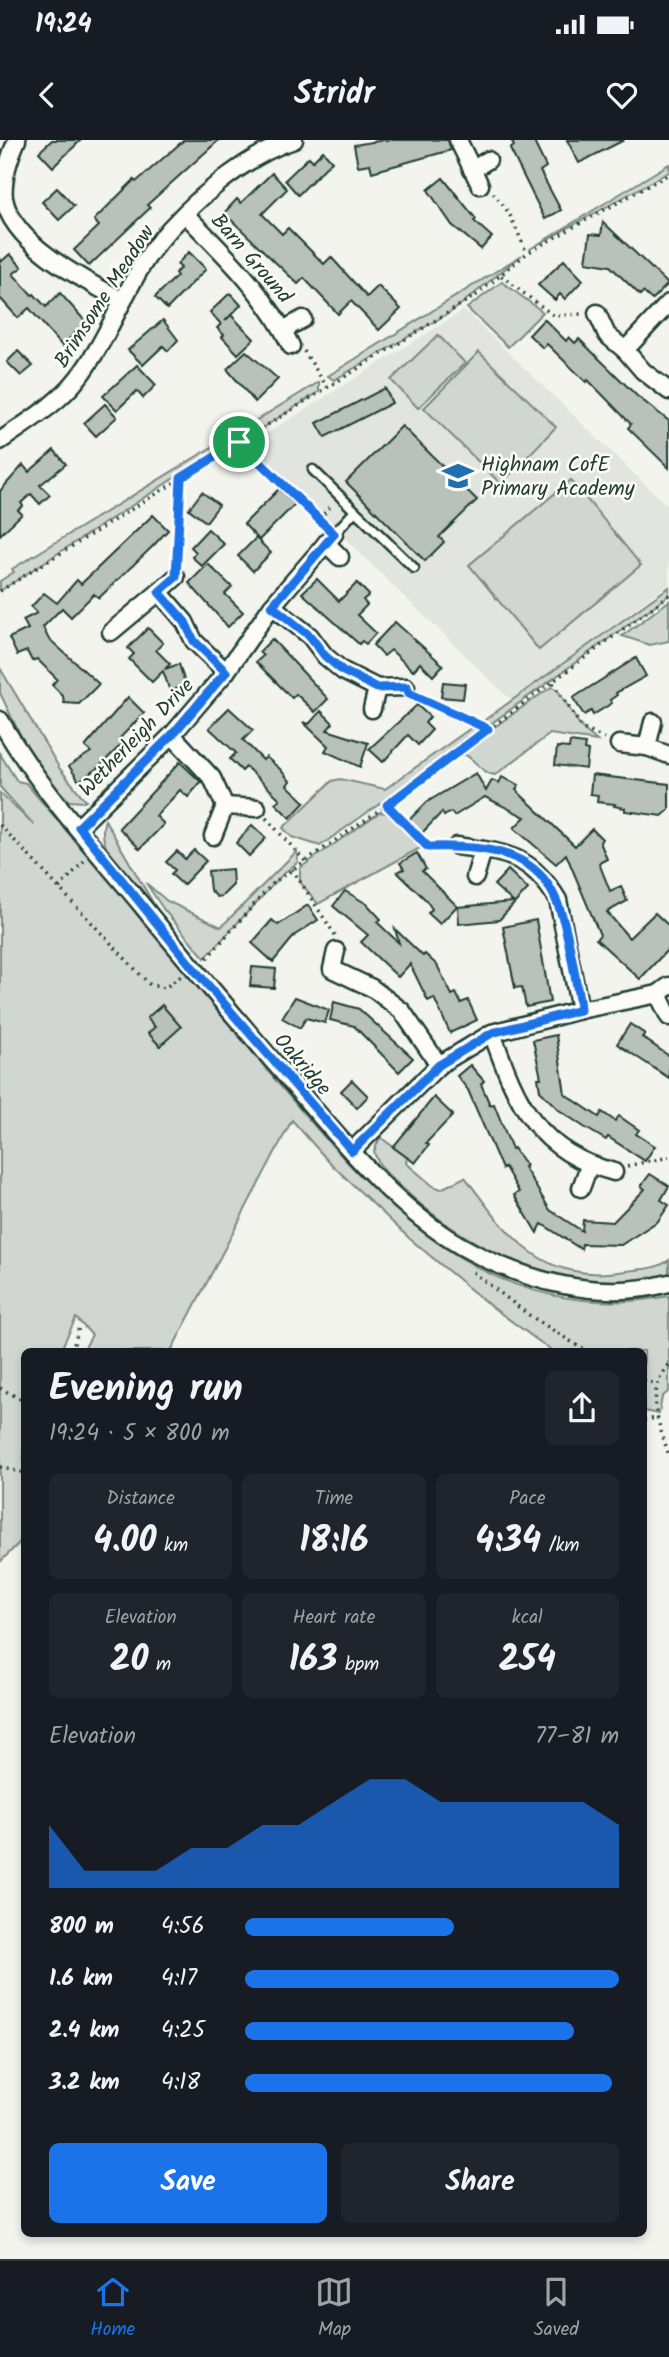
<!DOCTYPE html>
<html lang="en">
<head>
<meta charset="utf-8">
<style>
  body { margin:0; font-family:Kalam,sans-serif; background:#20242c; color:#f1f3f6; height:100vh; display:flex; flex-direction:column; font-size:26px; white-space:nowrap }
  * { box-sizing:border-box; margin:0 }
  p { font-size:23px; color:#9ea1a6 }
  .icon { flex:none; width:38px; height:38px; fill:none; stroke:currentColor; stroke-width:2; stroke-linecap:round; stroke-linejoin:round }
  .map { position:relative; flex:1; overflow:hidden }
  .sheet { position:absolute; left:21px; top:1208px; width:626px; height:889px; display:flex; flex-direction:column; background:#171b24; border-radius:10px; box-shadow:0 4px 10px #0003 }
  .sheet>* { flex:none }
  .pin { position:absolute; display:grid; place-items:center; width:60px; height:60px; color:#fff; margin:-30px; border:4px solid #fff; border-radius:50%; box-shadow:0 2px 7px #0007 }
  .round { display:grid; place-items:center; flex:none; width:74px; height:74px; border-radius:10px; background:#20242c }
  .overview { display:flex; align-items:center; justify-content:space-between; height:119px; padding:0 28px }
  h1 { font-size:38px; font-weight:800; line-height:52px }
  .figures { display:grid; grid-template-columns:repeat(3,1fr); gap:10px; height:119px; padding:7px 28px }
  .figures div { display:grid; align-content:center; border-radius:10px; background:#20242c; text-align:center }
  .figures b { font-size:35px; font-weight:800 }
  .figures small { font-size:19px; font-weight:400 }
  .figures p { font-size:19px }
  .chart { height:196px; padding:14px 28px }
  .chart p { display:flex; justify-content:space-between }
  .chart svg { width:100%; height:126px; margin-top:7px; fill:#1a73e8; opacity:.7 }
  .action { display:flex; gap:14px; margin-top:auto; padding:14px 28px }
  .action a { flex:1; height:80px; border-radius:10px; background:#1a73e8; color:#fff; font-size:28px; font-weight:800; line-height:80px; text-align:center }
  .action a+a { background:#20242c; color:#f1f3f6 }
  ul { padding:0 28px; list-style:none; font-size:23px }
  li { display:grid; grid-template-columns:112px 84px 1fr; align-items:center; height:52px }
  li i { height:18px; border-radius:9px; background:#1a73e8 }
  .status { display:flex; justify-content:space-between; align-items:center; height:49px; padding:0 35px; background:#171b24; direction:ltr }
  .status svg { height:19px; fill:currentColor }
  header { display:flex; justify-content:space-between; align-items:center; height:91px; padding:0 28px; background:#171b24; font-size:32px; font-weight:800 }
  .menu { display:flex; justify-content:space-around; align-items:center; height:98px; border-top:2px solid #363941; background:#171b24; font-size:19px; color:#9ea1a6 }
  .menu a { display:grid; justify-items:center; gap:4px }
  .menu .on { color:#1a73e8 }
  .map>svg:first-child { display:block }
</style>
</head>
<body>
<div class="status"><b>19:24</b><svg viewBox="0 0 49 12"><path d="M0 12V9h3v3zM5 12V6h3v6zM10 12V3h3v9zM15 12V0h3v12zM26 1h20v11H26zM47 4h2v5h-2z"/></svg></div>
<header><svg class="icon" aria-label="back" viewBox="0 0 24 24"><path d="M15 5l-7 7 7 7"/></svg>Stridr<svg class="icon" aria-label="heart" viewBox="0 0 24 24"><path d="M12 20l-8-8c-3-5 5-10 8-4 3-6 11-1 8 4z"/></svg></header>
<div class="map">
<svg width="669" height="2119" viewBox="0 0 669 2119">
  <rect width="100%" height="100%" fill="#f4f4ef"/>
  <filter id="ink" filterUnits="userSpaceOnUse"><feTurbulence type="fractalNoise" baseFrequency=".0143" numOctaves="2"/><feDisplacementMap in="SourceGraphic" scale="14" xChannelSelector="R" yChannelSelector="G"/><feConvolveMatrix kernelMatrix="1 2 1 2 8 2 1 2 1" color-interpolation-filters="sRGB"/></filter>
  <g filter="url(#ink)">
    <path fill="#e2e5df" d="M464 170 669 367V444L511 560 248 305Z"/>
    <g fill="#d1d6d1" stroke="#788a82" stroke-width="2">
      <path d="M669 24V32L530 109Z"/>
      <path d="M522 115 454 170 334 240 328 236Z"/>
      <path d="M502 142 543 172 508 207 467 168Z"/>
      <path d="M438 195 465 223 418 268 391 240Z"/>
      <path d="M479 212 556 287 501 344 424 268Z"/>
      <path d="M319 242V252L245 299 233 300 0 451V441L14 432 12 429Z"/>
      <path d="M571 340 641 425 539 510 469 425Z"/>
      <path d="M669 447V455L489 585 482 582Z"/>
      <path d="M669 461V501L650 505 622 496Z"/>
      <path d="M0 528 60 629 86 661 84 662 69 661 48 639 23 601 0 553Z"/>
      <path d="M551 547 557 549 581 587 597 601 550 594 495 635C480 633 474 616 459 612Z"/>
      <path d="M480 587 481 592 320 706 292 697 283 688 332 641 340 639 385 649 471 588Z"/>
      <path d="M0 614 17 641 26 643C78 706 134 765 184 828 231 886 277 944 327 1000 420 1103 520 1184 669 1156V1251L662 1257 659 1274 644 1271V1211H552L488 1164 410 1099 329 1022 292 980 171 1211H83L92 1195 76 1178 62 1207 63 1211H24V1398L0 1422V653L34 685 0 647Z"/>
      <path d="M380 672 387 673 422 707 318 764 300 742V728Z"/>
      <path d="M105 680 156 768C136 746 93 713 105 680Z"/>
      <path d="M297 711 298 722 283 734 205 818 164 770 146 743 167 761 221 787Z"/>
      <path d="M380 997 407 1017 406 1023 433 1046 441 1049 465 1037C510 1098 542 1145 627 1131 641 1129 658 1129 669 1120V1134C577 1158 479 1117 411 1056 398 1043 378 1030 374 1011Z"/>
    </g>
    <g fill="#b9c1bb" stroke="#1f3d34" stroke-width="2">
      <path d="M52 0H81L53 27 39 12Z"/>
      <path d="M184 0H219L147 65 150 68 89 126 74 110 99 86 94 80 134 40 136 42Z"/>
      <path d="M384 0H448L451 10 372 32 370 24 358 26 354 5Z"/>
      <path d="M511 0H533L546 27 540 31 561 70 545 79 510 9 514 6Z"/>
      <path d="M567 0H624L579 23Z"/>
      <path d="M323 11 332 21 298 55 285 40 309 17 313 21Z"/>
      <path d="M272 33 287 49 262 74 282 94 288 88 324 124 331 117 367 157 378 146 401 169 379 190 351 161 338 174 304 138 298 144 224 73 237 59 241 63Z"/>
      <path d="M443 38 476 79 474 81 492 97 481 109 452 85 428 50Z"/>
      <path d="M57 48 74 66 59 80 42 62Z"/>
      <path d="M603 82 668 144 652 160 643 152 640 155 610 126 586 122 590 94 601 95Z"/>
      <path d="M189 112 206 129 167 169 155 157 177 136 175 133 181 128 177 124Z"/>
      <path d="M10 114 22 127 13 134 32 155 34 154 46 167 60 153 86 182 62 206 29 168 18 178 0 158V119L2 121Z"/>
      <path d="M564 120 583 140 565 159 560 154 555 160 538 145Z"/>
      <path d="M230 153 241 165 225 181 231 175 254 199 238 214 222 197 224 195 217 188 221 184 210 172Z"/>
      <path d="M544 179 566 201 569 197 575 203 579 199 637 256 669 281V328L628 288 631 284 588 240 586 242 547 204 543 208 529 195Z"/>
      <path d="M163 180 178 200 168 211 163 206 143 225 128 210Z"/>
      <path d="M18 211 33 226 21 236 7 222Z"/>
      <path d="M246 211 278 239 255 262 227 229Z"/>
      <path d="M137 225 156 245 143 258 137 251 117 270 103 256Z"/>
      <path d="M385 248 392 263 325 297 317 283Z"/>
      <path d="M105 264 117 277 96 296 84 283Z"/>
      <path d="M402 286 477 360 439 397 444 402 425 421 346 342Z"/>
      <path d="M54 310 66 324 40 345 50 355 40 364 31 354 21 363 23 366 18 370 22 374 0 395V351L23 325 29 332Z"/>
      <path d="M279 349 295 364 259 400 244 384Z"/>
      <path d="M202 352 219 365 206 382 189 369Z"/>
      <path d="M153 375 168 390 153 406 99 458 94 454 71 477 62 468 43 487 48 498 99 544 79 564 64 563 63 556 52 545 57 539 37 519 32 521 27 511 17 515 9 498 28 489 23 480 37 473 31 467 44 453 57 463 77 440 81 444Z"/>
      <path d="M208 389 224 404 202 426 192 417 196 412 191 407Z"/>
      <path d="M256 398 271 413 253 431 238 416Z"/>
      <path d="M208 424 232 447 225 454 243 472 228 487 189 443Z"/>
      <path d="M317 439 339 461 357 443 369 455 363 460 367 465 357 475 376 493 366 504 362 501 359 504 302 453Z"/>
      <path d="M395 482 443 525 433 536 420 523 413 531 391 510 384 516 373 505Z"/>
      <path d="M148 488 163 503 156 510 170 524 165 529 179 524 186 546 170 551 163 531 152 542 129 519 134 514 128 508Z"/>
      <path d="M272 499 328 559 315 572 296 554 292 558 256 522 263 516 259 512Z"/>
      <path d="M636 518 646 536 616 553 617 555 610 560 612 563 593 575 591 571 584 575 573 558Z"/>
      <path d="M443 542 465 544 463 559 441 557Z"/>
      <path d="M128 557 144 573 120 598 124 602 100 626 79 641 69 626 91 612 85 607Z"/>
      <path d="M417 565 430 577 425 583 432 590 418 605 408 595 383 622 369 609Z"/>
      <path d="M229 568 253 590 243 600 263 620 266 617 280 629 290 641 287 645 305 662 290 678 275 663 280 659 246 627 242 631 230 619 236 613 209 588Z"/>
      <path d="M321 571 333 583 327 590 368 603 360 627 325 611 328 606 303 582 309 584Z"/>
      <path d="M570 602 585 604 584 610 588 611 586 629 555 625 557 607 569 608Z"/>
      <path d="M180 622 201 642 188 657 180 650 156 676 164 684 140 709 119 688Z"/>
      <path d="M476 633 486 651 492 640 499 643 502 637 519 645 516 650 575 706 592 689 602 699 600 702 607 719 599 723 610 751 621 746 627 761 607 772 629 798 655 773 669 786V808L640 839 596 799 600 795 566 714 556 724 514 688 525 677 485 657 454 676 451 672 444 676 442 672 420 695 407 682 427 662Z"/>
      <path d="M592 635 669 644V670L662 676 625 671V668L614 666 615 664 597 662 598 655 590 654Z"/>
      <path d="M252 685 266 698 249 716 236 703Z"/>
      <path d="M194 710 206 721 183 745 171 734 175 730 166 722 177 711 185 719Z"/>
      <path d="M417 713 426 729 422 731 457 766 440 784 428 773 432 769 426 760 397 732 404 729 400 723Z"/>
      <path d="M232 729 233 745 222 756 217 757 210 750 208 731Z"/>
      <path d="M508 730 528 749 499 780 459 784 458 767 513 762 494 745Z"/>
      <path d="M345 751 367 764 381 779 377 782 399 803 395 789 423 816 425 814 437 825 452 855 456 853 461 863 468 860 477 880 450 893 434 858 428 861 410 824 398 837 361 802 368 795 333 766Z"/>
      <path d="M308 765 318 780 295 795 273 822 252 803 272 780 278 785Z"/>
      <path d="M536 780 550 862 526 867 522 847 515 848 503 787Z"/>
      <path d="M252 827 276 829 274 848 250 846Z"/>
      <path d="M295 857 329 870 325 883 306 878 300 888 282 878Z"/>
      <path d="M334 862 359 869 413 918 399 932 354 886 330 880Z"/>
      <path d="M162 865 181 887 160 906 148 893 155 887 147 878Z"/>
      <path d="M630 884 645 894 642 897 669 916V938L617 904Z"/>
      <path d="M556 895 565 954 599 977 602 972 615 981 619 976 639 990 636 994 655 1006 645 1021 608 997 606 1000 584 987 559 970 540 951 538 938H541L533 900Z"/>
      <path d="M470 925 484 941 481 944 490 965 494 964 512 1009 514 1008 526 1026 524 1027 550 1070 582 1091 583 1080 613 1082 645 1049 641 1046 650 1034 669 1046 661 1060 669 1065 658 1081 621 1105 582 1104 581 1109 542 1084 537 1093 514 1055 519 1052 505 1027 502 1029 468 950 457 936Z"/>
      <path d="M352 940 368 956 357 968 341 951Z"/>
      <path d="M434 957 453 975 426 1003 429 1005 415 1023 393 1007Z"/>
    </g>
    <g fill="none" stroke-linecap="round" stroke-linejoin="round">
      <defs>
        <g id="lane">
          <path d="M313 330 414 428"/>
          <path d="M334 394 355 371"/>
        </g>
        <g id="street">
          <path d="M17 0C10 16 2 40 4 58 12 105 86 141 123 161"/>
          <path d="M458 0 480 45"/>
          <path d="M472 30 488 20"/>
          <path d="M186 75C226 116 266 154 291 206"/>
          <path d="M669 163 625 210 643 231 669 251"/>
          <path d="M597 173 607 195 625 210"/>
          <path d="M283 190 303 179"/>
          <path d="M0 301C27 282 58 264 78 238 110 197 125 146 156 105 188 65 245 15 294 0"/>
          <path d="M326 403 340 417"/>
          <path d="M159 452 176 437"/>
          <path d="M272 466 310 496 325 516 343 531 377 548 406 547"/>
          <path d="M111 492 159 452 185 482 194 501 226 532"/>
          <path d="M372 569 377 548"/>
          <path d="M0 580C39 649 94 707 144 768 192 827 241 884 291 942 341 1000 394 1067 461 1106 523 1141 599 1162 669 1143"/>
          <path d="M172 595 212 638 225 666 213 696"/>
          <path d="M619 604 647 607 669 615"/>
          <path d="M647 607 653 582"/>
          <path d="M225 666 257 668"/>
          <path d="M79 687 172 595 226 532 272 466 334 394"/>
          <path d="M457 706C506 713 530 714 558 760L580 870"/>
          <path d="M475 737 483 710"/>
          <path d="M336 811 332 829 372 848 402 871 439 925"/>
          <path d="M658 854 669 877"/>
          <path d="M492 893C517 963 537 1012 614 1032"/>
          <path d="M352 1011 439 925 492 893 580 870 658 854 669 846"/>
          <path d="M581 1048 589 1026"/>
        </g>
      </defs>
      <use href="#lane" stroke="#1f3d34" stroke-width="13"/>
      <use href="#street" stroke="#1f3d34" stroke-width="21"/>
      <g stroke="#1f3d34" stroke-width="3.5" stroke-dasharray="2 5" stroke-linecap="butt">
        <path d="M493 53 509 73 527 113"/>
        <path d="M501 136 554 176 581 174"/>
        <path d="M304 211 327 247"/>
        <path d="M239 302 323 383"/>
        <path d="M319 379 331 366"/>
        <path d="M176 423 181 338"/>
        <path d="M0 451 478 154 527 113 669 34"/>
        <path d="M553 543 583 589 604 598"/>
        <path d="M417 557 487 588"/>
        <path d="M387 665 428 707H440"/>
        <path d="M266 678 305 721"/>
        <path d="M0 685 150 845 165 848 181 836"/>
        <path d="M292 729 335 795"/>
        <path d="M59 748 84 721"/>
        <path d="M207 818 273 743 387 665 669 455"/>
        <path d="M627 1026 669 1017"/>
        <path d="M473 1132 529 1175 586 1211"/>
        <path d="M72 1211 79 1187"/>
        <path d="M669 1225C644 1254 659 1283 669 1316"/>
        <path d="M644 1240 655 1244"/>
        <path d="M0 1248 24 1261"/>
        <path d="M644 1280 657 1278"/>
        <path d="M0 1327 24 1333"/>
      </g>
      <use href="#lane" stroke="#fdfcf7" stroke-width="8"/>
      <use href="#street" stroke="#fdfcf7" stroke-width="16"/>
    </g>
  </g>
  <g fill="none" stroke-linecap="round" stroke-linejoin="round" filter="url(#ink)">
    <defs>
      <path id="route" d="M239 302 334 394 272 466 310 496 325 516 343 531 377 548 407 547 409 553 488 589 387 665 428 707C557 703 560 749 579 859L580 870 492 893 439 925 352 1011 193 828 79 687 172 595 226 532 194 501 185 482 159 452 176 437 181 338Z"/>
    </defs>
    <use href="#route" stroke="#fff" stroke-width="14"/>
    <use href="#route" stroke="#1a73e8" stroke-width="9"/>
  </g>
  <defs>
    <symbol id="school-bare" viewBox="-9 -9 18 18"><path d="M0-5L7-2L0 1L-7-2ZM-4 1L0 2.5L4 1V4Q0 6-4 4Z" fill="#1f6fb2" stroke="#fdfcf7" stroke-width="2.5" paint-order="stroke"/></symbol>
  </defs>
  <g fill-rule="evenodd">
    <use href="#school-bare" x="436" y="314" width="44" height="44"/>
  </g>
  <g text-anchor="middle" stroke-width="5" stroke-linejoin="round" paint-order="stroke">
    <g font-size="21" fill="#1f3d34" stroke="#fdfcf7">
      <text transform="translate(252 118) rotate(49)" y="7">Barn Ground</text>
      <text transform="translate(104 156) rotate(-57)" y="7">Brimsome Meadow</text>
      <text transform="translate(136 597) rotate(-46)" y="7">Wetherleigh Drive</text>
      <text transform="translate(303 924) rotate(49)" y="7">Oakridge</text>
    </g>
    <g font-size="21" fill="#1f3d34" stroke="#fdfcf7" text-anchor="start">
      <text x="481" y="331">Highnam CofE<tspan x="481" dy="24">Primary Academy</tspan></text>
    </g>
  </g>
</svg>
<div class="pin" style="left:239px;top:302px;background:#1e9e55"><svg class="icon" aria-label="arrive" viewBox="0 0 24 24"><path d="M6 21V4h12l-3 4 3 4H6"/></svg></div>
<section class="sheet">
<div class="overview"><div><h1>Evening run</h1><p>19:24 · 5 × 800 m</p></div><a class="round"><svg class="icon" aria-label="share" viewBox="0 0 24 24"><path d="M12 15V3M7 8l5-5 5 5M5 13v7h14v-7"/></svg></a></div>
<div class="figures">
<div><p>Distance</p><b>4.00<small> km</small></b></div>
<div><p>Time</p><b>18:16</b></div>
<div><p>Pace</p><b>4:34<small> /km</small></b></div>
</div>
<div class="figures">
<div><p>Elevation</p><b>20<small> m</small></b></div>
<div><p>Heart rate</p><b>163<small> bpm</small></b></div>
<div><p>kcal</p><b>254</b></div>
</div>
<div class="chart"><p><span>Elevation</span>77–81 m</p>
<svg viewBox="0 0 160 44" preserveAspectRatio="none"><path d="M0 44V22L10 38L20 38L30 38L40 30L50 30L60 22L70 22L80 14L90 6L100 6L110 14L120 14L130 14L140 14L150 14L160 22V44z"/></svg>
</div>
<ul>
<li><b>800 m</b>4:56<i style="width:56%"></i></li>
<li><b>1.6 km</b>4:17<i style="width:100%"></i></li>
<li><b>2.4 km</b>4:25<i style="width:88%"></i></li>
<li><b>3.2 km</b>4:18<i style="width:98%"></i></li>
</ul>
<div class="action"><a>Save</a><a>Share</a></div>
</section>
</div>
<nav class="menu">
<a class="on"><svg class="icon" aria-label="home" viewBox="0 0 24 24"><path d="M3 11l9-7 9 7M6 9v11h12V9"/></svg>Home</a>
<a><svg class="icon" aria-label="map" viewBox="0 0 24 24"><path d="M3 6l6-2 6 2 6-2v14l-6 2-6-2-6 2zM9 4v14M15 6v14"/></svg>Map</a>
<a><svg class="icon" aria-label="saved" viewBox="0 0 24 24"><path d="M7 4h10v16l-5-4-5 4z"/></svg>Saved</a>
</nav>
</body>
</html>
